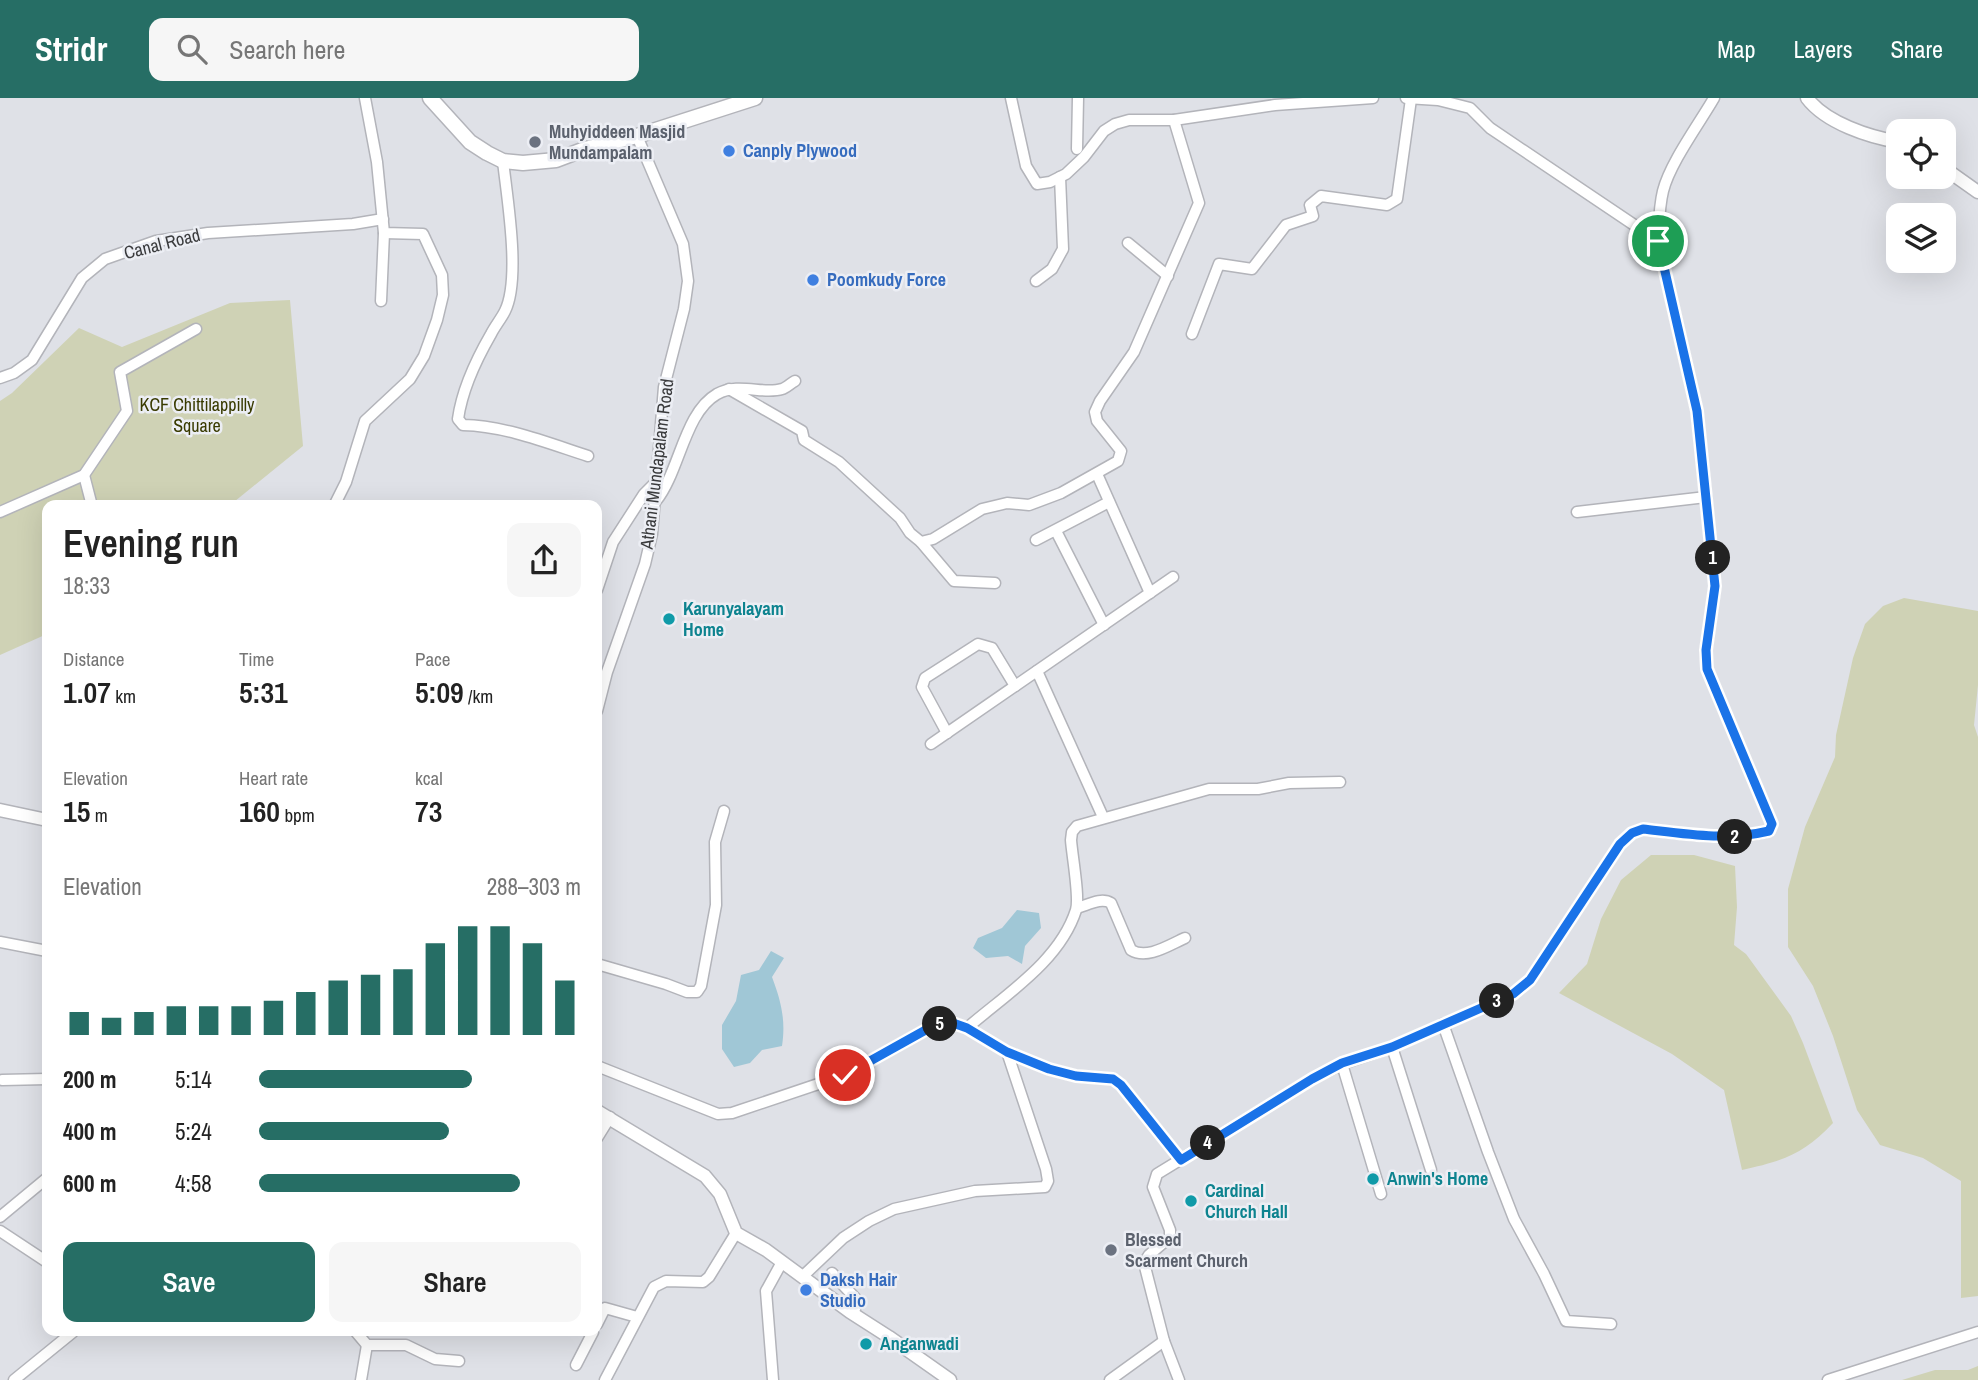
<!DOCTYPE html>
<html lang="en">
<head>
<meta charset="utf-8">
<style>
  body { margin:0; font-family:"Archivo Narrow",sans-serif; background:#f6f6f6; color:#222; height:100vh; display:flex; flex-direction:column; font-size:26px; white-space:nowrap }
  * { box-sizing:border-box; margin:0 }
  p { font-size:23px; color:#767676 }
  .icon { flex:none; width:38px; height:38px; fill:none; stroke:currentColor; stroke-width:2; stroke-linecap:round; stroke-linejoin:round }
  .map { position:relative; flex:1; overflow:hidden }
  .details { position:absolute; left:42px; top:402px; width:560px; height:836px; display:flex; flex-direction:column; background:#fff; border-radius:14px; box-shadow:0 7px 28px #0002 }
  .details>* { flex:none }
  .buttons { position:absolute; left:1886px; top:21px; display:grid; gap:14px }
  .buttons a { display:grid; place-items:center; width:70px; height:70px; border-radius:14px; background:#fff; box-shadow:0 7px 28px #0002; font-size:35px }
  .pin { position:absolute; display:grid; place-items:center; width:60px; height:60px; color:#fff; margin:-30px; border:4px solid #fff; border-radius:50%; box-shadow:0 2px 7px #0007 }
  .km { position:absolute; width:35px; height:35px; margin:-18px; border-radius:50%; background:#222; color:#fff; font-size:19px; line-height:35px; text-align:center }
  .round { display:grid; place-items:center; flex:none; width:74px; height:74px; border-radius:14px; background:#f6f6f6 }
  .head { display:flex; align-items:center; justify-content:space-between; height:119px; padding:0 21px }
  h1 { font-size:38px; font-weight:600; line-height:52px }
  .figures { display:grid; grid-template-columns:repeat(3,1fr); gap:10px; height:119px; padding:7px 21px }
  .figures div { display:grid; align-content:center }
  .figures b { font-size:30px; font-weight:600 }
  .figures small { font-size:19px; font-weight:400 }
  .figures p { font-size:19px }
  .chart { height:196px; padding:14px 21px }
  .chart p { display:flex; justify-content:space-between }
  .chart svg { width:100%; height:126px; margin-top:7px; stroke:#266e65; stroke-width:6 }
  .button { display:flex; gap:14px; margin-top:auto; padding:14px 21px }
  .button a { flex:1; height:80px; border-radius:14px; background:#266e65; color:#fff; font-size:28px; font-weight:600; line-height:80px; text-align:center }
  .button a+a { background:#f6f6f6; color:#222 }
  ul { padding:0 21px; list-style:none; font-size:23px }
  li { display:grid; grid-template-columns:112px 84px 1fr; align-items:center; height:52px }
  li i { height:18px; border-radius:9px; background:#266e65 }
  header { display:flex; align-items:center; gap:42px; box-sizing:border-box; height:98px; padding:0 35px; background:#266e65; color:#fff }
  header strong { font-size:33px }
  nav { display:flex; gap:38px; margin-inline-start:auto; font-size:24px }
  .search { width:490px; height:63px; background:#f6f6f6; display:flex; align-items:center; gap:18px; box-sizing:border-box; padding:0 24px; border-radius:14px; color:#767676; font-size:26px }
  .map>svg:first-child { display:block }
</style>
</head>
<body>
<header>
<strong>Stridr</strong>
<div class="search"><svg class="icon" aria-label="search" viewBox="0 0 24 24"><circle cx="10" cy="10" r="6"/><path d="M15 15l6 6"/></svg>Search here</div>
<nav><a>Map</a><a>Layers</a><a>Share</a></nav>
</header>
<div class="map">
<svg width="1978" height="1282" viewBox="0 0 1978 1282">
  <rect width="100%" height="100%" fill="#dfe1e7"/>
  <g fill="#cfd2b5">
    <path d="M290 202 303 348 229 408H47V536L0 557V303L12 295 79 230 122 249 230 205Z"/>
    <path d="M1904 500 1978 513V587L1974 627 1978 639V1198L1961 1200V1083L1923 1060 1880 1047 1857 1012 1833 938 1813 888 1788 849V791L1805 729 1835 659 1836 637 1853 560 1865 526 1883 508Z"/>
    <path d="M1651 757H1694L1735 768 1737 809 1734 847 1746 856 1791 918 1803 945 1833 1025C1804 1056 1783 1063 1742 1072L1724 992 1672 956 1559 895 1587 866 1601 821 1621 782Z"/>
    <path d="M1978 1268V1282H1902L1935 1272H1968Z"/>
  </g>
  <g fill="#a0c7d6">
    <path d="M1017 812 1039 815 1041 830 1025 848 1022 866 1008 858 986 860 973 850 978 840 1002 830Z"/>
    <path d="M771 853 784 860 772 879C781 903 786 922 782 948L762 952 750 965 734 969 722 951V927L736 903 741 877 759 872Z"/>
  </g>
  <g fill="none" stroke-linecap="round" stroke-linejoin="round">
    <defs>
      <g id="minor">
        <path d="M1011 0 1026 68 1037 86 1050 84 1066 76 1084 59 1104 33 1115 26 1129 22H1174L1275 7 1373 0"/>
        <path d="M1406 0 1438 2 1470 10 1490 30 1658 143"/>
        <path d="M1077 51 1078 0"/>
        <path d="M503 63C507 100 521 180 505 213 501 221 495 228 491 236 476 262 462 292 458 321L463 327C506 328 548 345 588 358"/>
        <path d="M1128 145 1168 178"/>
        <path d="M1036 183 1052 171 1063 151 1060 79"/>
        <path d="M381 203 384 135"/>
        <path d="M1192 236 1219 166 1252 171 1286 127 1313 118 1310 107 1321 98 1387 107 1397 101 1411 1"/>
        <path d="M0 280 14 275 32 262 82 180 105 161 156 143 208 135 353 126 383 121"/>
        <path d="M729 291 802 333 804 342 839 364 900 420 910 435 921 444 933 441 982 411 1007 405 1029 407 1061 395 1118 363 1121 353 1097 323 1095 314 1100 303 1134 254 1199 105 1174 22"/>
        <path d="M1097 376 1150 495"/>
        <path d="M84 377 92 408"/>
        <path d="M656 403C680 373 684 315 717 296 739 284 763 297 782 291 786 290 791 285 795 283"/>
        <path d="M334 408 346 384 365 323 410 281 424 258 437 222 443 197 442 177 423 136 384 135 377 64 365 0"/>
        <path d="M0 414 84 377 127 313 120 274 196 231"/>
        <path d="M1577 414 1706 399"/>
        <path d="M1056 433 1104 527"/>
        <path d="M1036 442 1109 404"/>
        <path d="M921 444 954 483 995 485"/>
        <path d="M597 492 613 444 644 396 655 385"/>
        <path d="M1037 573 1103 719"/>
        <path d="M597 613 607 574 645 466 652 436 664 289 684 211 688 183 683 146 637 38"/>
        <path d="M947 635 922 589 925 580 978 546 992 550 1015 588"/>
        <path d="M931 646 1173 479"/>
        <path d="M1077 810C1088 807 1101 799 1111 805L1131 852C1147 862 1169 847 1185 840"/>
        <path d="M0 844 47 853"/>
        <path d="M597 866 666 886 687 894H697L701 888 716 807 715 744 724 713"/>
        <path d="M1443 926 1488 1054 1514 1121 1544 1176 1566 1223 1611 1226"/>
        <path d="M967 930C1005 897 1060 863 1076 812 1080 800 1072 757 1071 742L1072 734 1077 728 1209 691H1258L1289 685 1340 684"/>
        <path d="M1392 949 1431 1072"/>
        <path d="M1342 966 1381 1096"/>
        <path d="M597 968 718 1016 732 1015 845 977 931 929 953 925 967 930 1007 954 1049 971 1076 978 1113 981 1121 987 1181 1062"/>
        <path d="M2 982 47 981"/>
        <path d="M597 1040 610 1019"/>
        <path d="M0 1119 47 1080"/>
        <path d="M0 1133 47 1164"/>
        <path d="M832 1175 858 1203 853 1216"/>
        <path d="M803 1178 843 1140 869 1123 894 1111 975 1093 1045 1089 1048 1083 1046 1071 1007 954"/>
        <path d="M597 1226 605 1210 637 1219"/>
        <path d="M356 1234 367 1247H406L435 1261 459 1263"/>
        <path d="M576 1267 593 1234"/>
        <path d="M14 1282 73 1234"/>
        <path d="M361 1282 367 1247"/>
        <path d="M605 1282 654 1189 666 1183 703 1184 709 1179 736 1135"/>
        <path d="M773 1282 766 1193 782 1164"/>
        <path d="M1110 1282 1164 1243"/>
        <path d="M1179 1282 1164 1243 1144 1165 1149 1157 1170 1139V1132L1153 1089 1157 1076 1312 981 1342 966 1392 949 1513 896 1530 882 1620 746 1632 735 1643 731C1686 736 1727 744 1769 733L1772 726 1707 571 1706 552 1715 488 1697 313 1658 143C1659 126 1659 109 1663 93 1670 65 1699 26 1714 0"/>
        <path d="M1828 1282 1978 1234"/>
      </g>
      <g id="tertiary">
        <path d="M1807 0C1826 25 1869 39 1899 44"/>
        <path d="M1944 70 1978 94"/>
        <path d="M0 712 47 722"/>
        <path d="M597 1013 705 1078 720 1096 736 1135 766 1152 850 1214 889 1239 950 1282"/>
      </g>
      <path id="secondary" d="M430 0 470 44 487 55 503 63 523 65 556 62 585 51 637 38 755 0"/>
    </defs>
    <use href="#minor" stroke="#b3b4ba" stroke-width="13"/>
    <use href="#tertiary" stroke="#b3b4ba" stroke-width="15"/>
    <use href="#secondary" stroke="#b3b4ba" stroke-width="17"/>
    <use href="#minor" stroke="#fff" stroke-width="10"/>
    <use href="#tertiary" stroke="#fff" stroke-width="12"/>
    <use href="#secondary" stroke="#fff" stroke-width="14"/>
  </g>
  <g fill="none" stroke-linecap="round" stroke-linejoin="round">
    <defs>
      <path id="route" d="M845 977 931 929 953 925 967 930 1007 954 1049 971 1076 978 1113 981 1121 987 1181 1062 1312 981 1342 965 1392 949 1513 896 1530 882 1620 746 1632 735 1643 731C1686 736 1727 743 1769 733L1772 726 1707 571 1706 552 1715 488 1697 313 1658 143"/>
    </defs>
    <use href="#route" stroke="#fff" stroke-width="14"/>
    <use href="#route" stroke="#1a73e8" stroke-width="9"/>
  </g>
  <g fill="#6b7280" stroke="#eceef4" stroke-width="2.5">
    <circle cx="535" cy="44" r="7"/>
    <circle cx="1111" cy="1152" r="7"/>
  </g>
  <g fill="#3f7fe0" stroke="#eceef4" stroke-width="2.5">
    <circle cx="729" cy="53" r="7"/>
    <circle cx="813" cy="182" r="7"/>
    <circle cx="806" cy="1192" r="7"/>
  </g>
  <g fill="#0f9aa8" stroke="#eceef4" stroke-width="2.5">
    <circle cx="669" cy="521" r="7"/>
    <circle cx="1373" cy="1081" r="7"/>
    <circle cx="1191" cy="1103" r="7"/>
    <circle cx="866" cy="1246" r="7"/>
  </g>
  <g text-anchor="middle" stroke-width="5" stroke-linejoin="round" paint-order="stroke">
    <g font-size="18" font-weight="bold" fill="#5b616d" stroke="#eceef4" text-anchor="start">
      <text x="549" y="40">Muhyiddeen Masjid<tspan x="549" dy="21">Mundampalam</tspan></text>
      <text x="1125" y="1148">Blessed<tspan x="1125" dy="21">Scarment Church</tspan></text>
    </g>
    <g font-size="18" font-weight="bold" fill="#366cbe" stroke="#eceef4" text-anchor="start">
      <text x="743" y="59">Canply Plywood</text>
      <text x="827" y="188">Poomkudy Force</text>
      <text x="820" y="1188">Daksh Hair<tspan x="820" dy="21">Studio</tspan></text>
    </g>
    <g font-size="18" fill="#3a3b3d" stroke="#eceef4">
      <text transform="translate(162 146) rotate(-14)" y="6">Canal Road</text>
      <text transform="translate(657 366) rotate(-83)" y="6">Athani Mundapalam Road</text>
    </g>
    <g font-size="18" fill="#393b00" stroke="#eceef4">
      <text x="197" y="313">KCF Chittilappilly<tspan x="197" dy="21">Square</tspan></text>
    </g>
    <g font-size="18" font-weight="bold" fill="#0d838f" stroke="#eceef4" text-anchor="start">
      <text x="683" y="517">Karunyalayam<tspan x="683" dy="21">Home</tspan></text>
      <text x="1387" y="1087">Anwin's Home</text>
      <text x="1205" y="1099">Cardinal<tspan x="1205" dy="21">Church Hall</tspan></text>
      <text x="880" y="1252">Anganwadi</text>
    </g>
  </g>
</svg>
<div class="buttons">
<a><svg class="icon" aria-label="locate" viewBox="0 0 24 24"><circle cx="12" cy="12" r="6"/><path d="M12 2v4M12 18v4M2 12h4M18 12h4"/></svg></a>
<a><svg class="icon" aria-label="layers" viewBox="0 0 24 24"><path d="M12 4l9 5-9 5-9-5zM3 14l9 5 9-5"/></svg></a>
</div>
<div class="pin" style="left:1658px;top:143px;background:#1e9e55"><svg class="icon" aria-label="arrive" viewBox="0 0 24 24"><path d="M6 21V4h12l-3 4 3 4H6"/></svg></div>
<div class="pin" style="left:845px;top:977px;background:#d93025"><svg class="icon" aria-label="check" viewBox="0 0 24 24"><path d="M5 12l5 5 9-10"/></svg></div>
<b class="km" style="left:1713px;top:460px">1</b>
<b class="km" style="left:1735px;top:739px">2</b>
<b class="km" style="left:1497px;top:903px">3</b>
<b class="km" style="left:1208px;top:1045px">4</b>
<b class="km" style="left:940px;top:926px">5</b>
<section class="details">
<div class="head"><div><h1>Evening run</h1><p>18:33</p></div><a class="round"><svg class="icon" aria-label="share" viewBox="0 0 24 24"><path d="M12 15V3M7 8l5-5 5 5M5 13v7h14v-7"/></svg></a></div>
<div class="figures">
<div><p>Distance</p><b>1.07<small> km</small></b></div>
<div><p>Time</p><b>5:31</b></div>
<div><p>Pace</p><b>5:09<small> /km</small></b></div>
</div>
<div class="figures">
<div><p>Elevation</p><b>15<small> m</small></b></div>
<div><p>Heart rate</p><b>160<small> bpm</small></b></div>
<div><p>kcal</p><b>73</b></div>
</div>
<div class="chart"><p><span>Elevation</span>288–303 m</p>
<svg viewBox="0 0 160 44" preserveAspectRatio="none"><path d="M5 44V36M15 44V38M25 44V36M35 44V34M45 44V34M55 44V34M65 44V32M75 44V29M85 44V25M95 44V23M105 44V21M115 44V12M125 44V6M135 44V6M145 44V12M155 44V25"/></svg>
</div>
<ul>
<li><b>200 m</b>5:14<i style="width:66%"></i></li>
<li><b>400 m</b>5:24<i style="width:59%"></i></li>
<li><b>600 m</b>4:58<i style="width:81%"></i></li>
</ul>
<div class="button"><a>Save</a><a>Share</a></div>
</section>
</div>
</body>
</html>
